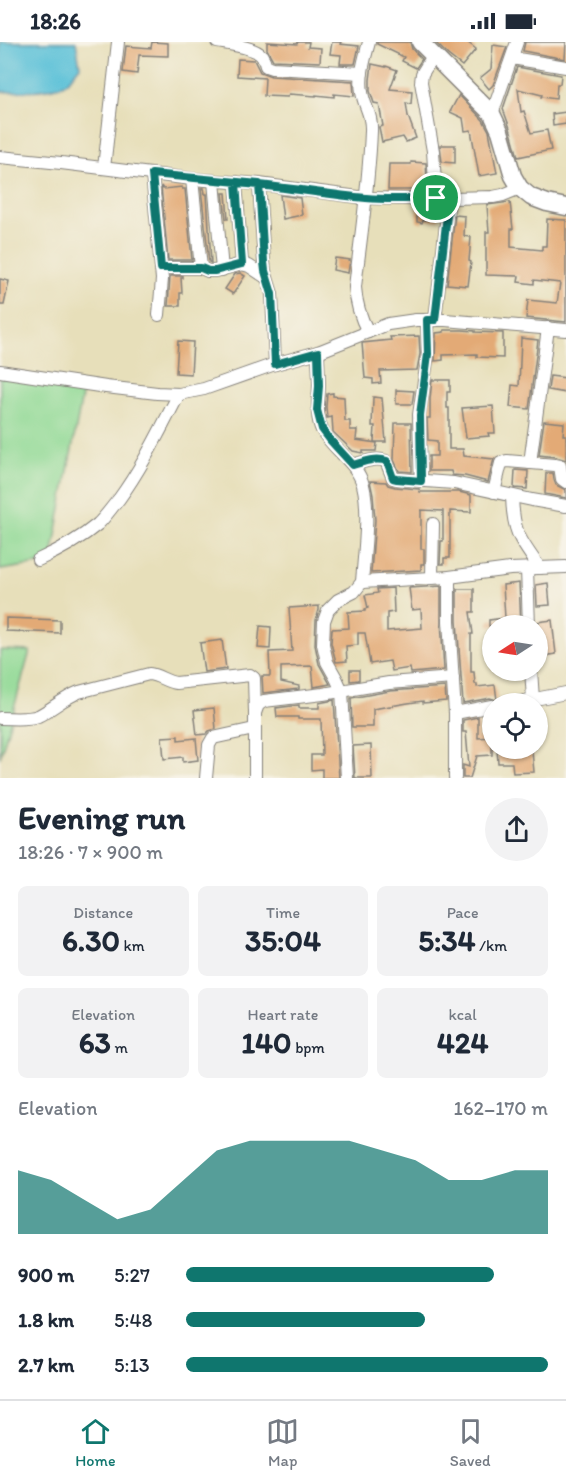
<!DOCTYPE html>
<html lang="en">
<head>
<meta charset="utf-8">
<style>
  body { margin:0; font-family:Itim,sans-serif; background:#f2f2f3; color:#1f2937; height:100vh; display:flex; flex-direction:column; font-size:22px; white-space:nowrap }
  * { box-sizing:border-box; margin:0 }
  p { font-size:20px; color:#747a83 }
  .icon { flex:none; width:33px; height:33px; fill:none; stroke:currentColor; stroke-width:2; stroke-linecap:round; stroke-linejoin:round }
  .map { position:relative; height:736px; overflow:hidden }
  .side { display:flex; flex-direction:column; background:#fff; flex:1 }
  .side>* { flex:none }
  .needle { width:39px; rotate:258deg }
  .tools { position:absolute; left:482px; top:573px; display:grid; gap:12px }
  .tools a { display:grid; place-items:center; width:66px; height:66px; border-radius:50%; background:#fff; box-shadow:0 2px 4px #0004; font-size:30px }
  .pin { position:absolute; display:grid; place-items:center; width:51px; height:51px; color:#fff; margin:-26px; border:3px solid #fff; border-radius:50%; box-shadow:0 2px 6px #0007 }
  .round { display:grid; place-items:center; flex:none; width:63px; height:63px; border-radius:32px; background:#f2f2f3 }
  .headline { display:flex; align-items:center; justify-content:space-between; height:102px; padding:0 18px }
  h1 { font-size:33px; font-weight:800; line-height:45px }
  .metrics { display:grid; grid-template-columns:repeat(3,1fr); gap:9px; height:102px; padding:6px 18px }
  .metrics div { display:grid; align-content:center; border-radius:9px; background:#f2f2f3; text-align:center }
  .metrics b { font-size:30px; font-weight:800 }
  .metrics small { font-size:16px; font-weight:400 }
  .metrics p { font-size:16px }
  .chart { height:168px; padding:12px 18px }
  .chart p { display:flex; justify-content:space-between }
  .chart svg { width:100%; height:108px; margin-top:6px; fill:#0f766e; opacity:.7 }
  ul { padding:0 18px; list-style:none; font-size:20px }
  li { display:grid; grid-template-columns:96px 72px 1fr; align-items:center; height:45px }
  li i { height:15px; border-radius:8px; background:#0f766e }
  .status { display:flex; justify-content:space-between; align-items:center; height:42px; padding:0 30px; background:#fff; direction:ltr }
  .status svg { height:16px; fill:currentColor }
  .dock { display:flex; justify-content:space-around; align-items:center; height:84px; border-top:2px solid #e0e1e3; background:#fff; font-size:16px; color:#747a83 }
  .dock a { display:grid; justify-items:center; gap:3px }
  .dock .selected { color:#0f766e }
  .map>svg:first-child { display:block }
</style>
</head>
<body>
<div class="status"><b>18:26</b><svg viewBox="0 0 49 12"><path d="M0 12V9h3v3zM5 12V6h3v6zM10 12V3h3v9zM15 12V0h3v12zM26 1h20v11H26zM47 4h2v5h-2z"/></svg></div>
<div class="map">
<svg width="566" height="736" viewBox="0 0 566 736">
  <rect width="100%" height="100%" fill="#f7f3e8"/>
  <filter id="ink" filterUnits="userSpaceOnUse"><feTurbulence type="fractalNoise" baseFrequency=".0167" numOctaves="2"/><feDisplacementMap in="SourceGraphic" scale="12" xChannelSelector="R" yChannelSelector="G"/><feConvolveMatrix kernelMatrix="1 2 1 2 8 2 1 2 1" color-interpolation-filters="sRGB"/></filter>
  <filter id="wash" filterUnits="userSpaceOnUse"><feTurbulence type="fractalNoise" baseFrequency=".008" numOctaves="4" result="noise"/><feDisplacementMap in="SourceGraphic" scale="24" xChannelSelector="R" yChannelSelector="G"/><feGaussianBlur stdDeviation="1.35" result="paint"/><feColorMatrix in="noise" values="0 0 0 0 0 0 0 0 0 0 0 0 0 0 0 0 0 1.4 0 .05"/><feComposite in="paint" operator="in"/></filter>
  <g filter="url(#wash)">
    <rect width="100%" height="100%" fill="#e7dfba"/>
    <g fill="#90d994" stroke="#597e68" stroke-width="1.5">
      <path d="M0 335 83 348 51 520 0 528Z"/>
      <path d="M0 608 30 609 0 716Z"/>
    </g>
    <path fill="#5bc1d8" stroke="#3e728a" stroke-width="1.5" d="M0 0H76L80 24C75 29 70 39 64 42 52 49 14 50 0 50Z"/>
    <g id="blocks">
      <g fill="#e3aa76">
        <path d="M152 0 168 1V14L139 13 137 32 123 30 126 4 151 6Z"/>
        <path d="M267 0 297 2 298 0H309L308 5 321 6 320 20 273 18 267 7Z"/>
        <path d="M332 0H341L340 2 359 4 355 22H340L341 13 330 12Z"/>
        <path d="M377 0H410L412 7 422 17 416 26 402 19 404 15 377 2Z"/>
        <path d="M435 0H467L476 7 462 24 448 13Z"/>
        <path d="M525 0H566L565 17 523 9Z"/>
        <path d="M493 3 507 5 493 43 489 47 480 36 491 27Z"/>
        <path d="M238 17 254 18 260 30 271 34 353 39 354 54 334 52V55L316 53V54L289 52 288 55 264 54 265 36 237 34Z"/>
        <path d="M372 22 386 25V24L397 28 390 47 412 49 411 62 406 61 408 74 416 96 406 100 403 95 382 100 379 85 383 84 379 62 374 61 370 49V38Z"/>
        <path d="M517 25 561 33 560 42H557L556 57 541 55 542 53 518 47 521 70 524 69 531 91 547 88 551 108 518 115 510 86 503 67Z"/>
        <path d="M459 53 483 78 489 89 497 131 479 134 471 88 465 89 463 76 450 70Z"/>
        <path d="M566 70V82L553 84 552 72Z"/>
        <path d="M440 103H455V121L442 120Z"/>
        <path d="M411 120 426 121 427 137 425 148H388L389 122H411Z"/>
        <path d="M161 144 163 147 182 145V147H185L192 218H168Z"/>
        <path d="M201 146H204L205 152H207L211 221 209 220Z"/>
        <path d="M223 151H226L228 177H226Z"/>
        <path d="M280 153 300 156 302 173 283 177Z"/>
        <path d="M510 160 513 187H511V205L542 208V204H546L547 177 566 178V280L526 276 528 258 557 261 560 241 534 238V242L518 240 519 234 486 233V190H489L487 163Z"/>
        <path d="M417 165H440L438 178H423L422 181 417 180Z"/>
        <path d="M455 173 465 174 464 194 471 195 469 219 471 220 468 244 447 242Z"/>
        <path d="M335 216 350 218 348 231 333 228Z"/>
        <path d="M240 231 245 234 233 252 225 247 235 232Z"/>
        <path d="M170 234H183V236H181L182 251H180V264H168Z"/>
        <path d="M0 237 9 239 4 263H0Z"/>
        <path d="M444 288H462L475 289V290L503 291V316L477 315V312L443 313V318L435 319 436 291 444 290Z"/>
        <path d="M419 294 420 312 417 328 380 329 381 341 373 342V337L365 336 362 301 391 298 390 295Z"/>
        <path d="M521 296 538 298 529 367 510 365 512 343 519 344Z"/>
        <path d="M178 299 193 300 191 332 176 331Z"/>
        <path d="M550 334 566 336V351L548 348Z"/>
        <path d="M432 338H450V350H447V366H449V407H463L464 414 494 417 488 440 465 434 452 433 451 429H429V414H437V399L428 398 427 376H430V357Z"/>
        <path d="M396 348 414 349 412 362H396Z"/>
        <path d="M333 351V354L344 355 345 379H350V388H357L356 398 377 401 376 409H363V411L353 409 333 390 332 375 327 376 326 365 327 352Z"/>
        <path d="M373 355 382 356 386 400H374L375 384H372Z"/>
        <path d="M493 364 495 391H488L489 394 466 396 462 366Z"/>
        <path d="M544 379 564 381 563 393H566V418L556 415 539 413Z"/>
        <path d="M395 381H411L412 430 399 429 394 418Z"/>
        <path d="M515 428 528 429 527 447 514 446Z"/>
        <path d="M546 431H553L554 438 556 443 566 448V456L545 452Z"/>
        <path d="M370 439 386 440 388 443 395 445 419 447 420 450H459L471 453V470L450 469V516H444V522H440L441 499H443V469L421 468V507H424V522H421V528L371 531 375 478 373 453Z"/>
        <path d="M519 541 521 584H489V578L505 576 503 543Z"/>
        <path d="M548 541 550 563 537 564 536 543Z"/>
        <path d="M441 544V580L444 628 411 631 410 626 392 629 390 619 370 622 365 591H358V603L346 604 347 619 336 620 331 601 332 587 349 586 348 570 365 569V567L368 566 365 553 378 551 377 547 393 546 394 570 387 571V589L422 586 421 567 412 568 409 546Z"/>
        <path d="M457 547H474V570H470L473 592H471V630H474L475 642H477V645L495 643 497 658 490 656 463 661 457 579Z"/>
        <path d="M319 564V568L316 578 315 603 319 622 330 642 314 645 312 624 281 625V640L299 644V647L263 651 262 634H270V632L269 610 292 609 289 566Z"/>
        <path d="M6 576 60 578V591L6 589Z"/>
        <path d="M552 578 556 612 537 615V580Z"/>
        <path d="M260 584 271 585 270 607 258 606Z"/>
        <path d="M222 598 226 627 204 630 200 601Z"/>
        <path d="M350 628H359V638L350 639Z"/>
        <path d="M445 645 446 659 423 661V659L408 661 373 667V685H352L351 656 390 649Z"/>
        <path d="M334 658 339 736H322V727L311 728V713H322L321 677H298V675H277L276 666 299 663V666H319V661Z"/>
        <path d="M214 666 216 687 209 689 206 692 197 693 194 668Z"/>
        <path d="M478 675V696L492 695V713L477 714 470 736H463V723L469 725 466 690H463V678Z"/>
        <path d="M178 694V698L196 696 198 718 183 720V715L164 717 162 695Z"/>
        <path d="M371 703 372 736H355L353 704Z"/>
        <path d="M497 706H505V710L532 709 534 730 513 731 512 721H498Z"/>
      </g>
    </g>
  </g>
  <g filter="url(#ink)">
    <use href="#blocks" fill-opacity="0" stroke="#84807a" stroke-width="1.5"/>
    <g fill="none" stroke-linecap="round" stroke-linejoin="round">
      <defs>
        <g id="minor">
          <path d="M217 0C227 2 255 5 262 14 264 17 265 20 266 24L272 26 362 31"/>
          <path d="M433 14 422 32 421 40 433 109 436 156"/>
          <path d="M512 16 566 25"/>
          <path d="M492 72 517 0"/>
          <path d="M0 115 61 121 192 137 259 142 366 156 411 157 493 155 503 153 520 146"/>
          <path d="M104 126 118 0"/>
          <path d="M152 132 162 237 159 273"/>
          <path d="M192 137 201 226"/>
          <path d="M214 139 222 228"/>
          <path d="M236 140 242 222"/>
          <path d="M259 142 264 220 265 229 272 252 275 322"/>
          <path d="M161 226H201L208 229H215L242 222 249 224 267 236"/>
          <path d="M435 278 449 156"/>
          <path d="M368 290C360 275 356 262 355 245 361 193 369 142 371 89 372 71 364 65 362 50 359 33 365 16 369 0"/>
          <path d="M318 310C318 321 319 332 319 342 319 358 315 373 322 388 333 408 357 420 363 443 370 470 364 512 362 540L354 550 338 558 328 568 324 579 323 602 327 620 336 636 342 649 347 736"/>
          <path d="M0 329 106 345 157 351 179 352 204 347 275 322 318 310 388 282 416 278H445L566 288"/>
          <path d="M530 421 548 286"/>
          <path d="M353 423C364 420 375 415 386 419L393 436 397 437 454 441 532 458 566 464"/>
          <path d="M421 439 419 373 428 312 427 278"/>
          <path d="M494 450 501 421 507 419 555 423 560 424 562 437 566 440"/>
          <path d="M512 454C513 490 519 497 540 526"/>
          <path d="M38 518C60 508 80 497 98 482 106 474 112 465 119 457 143 424 160 388 179 352"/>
          <path d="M527 527 529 584"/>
          <path d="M432 535 433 482"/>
          <path d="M449 535V579L455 671V736"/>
          <path d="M362 540 449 535 510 527 566 525"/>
          <path d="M531 628 533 657"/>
          <path d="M509 662 566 651"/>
          <path d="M455 671 492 664"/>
          <path d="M0 676C12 676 27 678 38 674 52 667 64 656 79 650L149 632C159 633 166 640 176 641L250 633 254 636 255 671"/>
          <path d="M206 736 209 703 213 696 254 687"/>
          <path d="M255 736V671L258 663 264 659 323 652 389 641 453 636"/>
        </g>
        <path id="highway" d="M420 0 492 72 500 89 513 134 520 146 531 155 547 161 566 165"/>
      </defs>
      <use href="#minor" stroke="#84807a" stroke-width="14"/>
      <use href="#highway" stroke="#84807a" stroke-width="19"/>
      <use href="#minor" stroke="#fff" stroke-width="12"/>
      <use href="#highway" stroke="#fff" stroke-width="16"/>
    </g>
  </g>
  <g fill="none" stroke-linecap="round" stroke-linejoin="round" filter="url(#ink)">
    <defs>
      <path id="route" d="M436 156C413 157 389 158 366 156 323 152 280 144 236 141L242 222 215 229H208L201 226H161L152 132 259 142 264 220 265 229 272 252 275 322 318 310 319 344 317 368 322 387 331 399 353 423C364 420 375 415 387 419L393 436 397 437 421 439 420 373 428 312 427 278H435L449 156H436"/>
    </defs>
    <use href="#route" stroke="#fff" stroke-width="12"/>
    <use href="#route" stroke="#0f766e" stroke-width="8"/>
  </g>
</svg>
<div class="tools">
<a><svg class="needle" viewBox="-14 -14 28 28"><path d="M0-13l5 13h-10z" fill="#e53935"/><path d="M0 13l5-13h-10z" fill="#747a83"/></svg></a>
<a><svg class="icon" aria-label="locate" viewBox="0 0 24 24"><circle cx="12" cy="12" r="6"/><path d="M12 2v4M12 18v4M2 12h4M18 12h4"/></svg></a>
</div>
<div class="pin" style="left:436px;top:156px;background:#1e9e55"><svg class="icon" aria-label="arrive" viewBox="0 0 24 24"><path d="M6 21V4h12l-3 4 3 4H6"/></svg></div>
</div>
<section class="side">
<div class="headline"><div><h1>Evening run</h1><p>18:26 · 7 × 900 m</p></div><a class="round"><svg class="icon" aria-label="share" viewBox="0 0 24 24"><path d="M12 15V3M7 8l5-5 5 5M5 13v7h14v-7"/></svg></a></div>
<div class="metrics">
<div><p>Distance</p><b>6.30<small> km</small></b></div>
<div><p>Time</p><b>35:04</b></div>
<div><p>Pace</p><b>5:34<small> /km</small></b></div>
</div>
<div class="metrics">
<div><p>Elevation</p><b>63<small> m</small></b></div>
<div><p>Heart rate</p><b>140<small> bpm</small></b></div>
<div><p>kcal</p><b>424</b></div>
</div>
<div class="chart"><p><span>Elevation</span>162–170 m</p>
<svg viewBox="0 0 160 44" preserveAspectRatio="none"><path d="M0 44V18L10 22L20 30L30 38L40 34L50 22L60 10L70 6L80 6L90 6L100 6L110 10L120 14L130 22L140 22L150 18L160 18V44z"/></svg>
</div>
<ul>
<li><b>900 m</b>5:27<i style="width:85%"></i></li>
<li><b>1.8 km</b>5:48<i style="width:66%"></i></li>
<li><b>2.7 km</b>5:13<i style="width:100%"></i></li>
</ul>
</section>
<nav class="dock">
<a class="selected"><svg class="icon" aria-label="home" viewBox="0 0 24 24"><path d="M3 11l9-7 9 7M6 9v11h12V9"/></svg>Home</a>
<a><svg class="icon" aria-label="map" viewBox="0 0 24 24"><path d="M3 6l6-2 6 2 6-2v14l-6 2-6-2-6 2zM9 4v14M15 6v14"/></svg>Map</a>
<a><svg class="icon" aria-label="saved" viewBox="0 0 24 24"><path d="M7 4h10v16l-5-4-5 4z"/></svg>Saved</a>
</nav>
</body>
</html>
